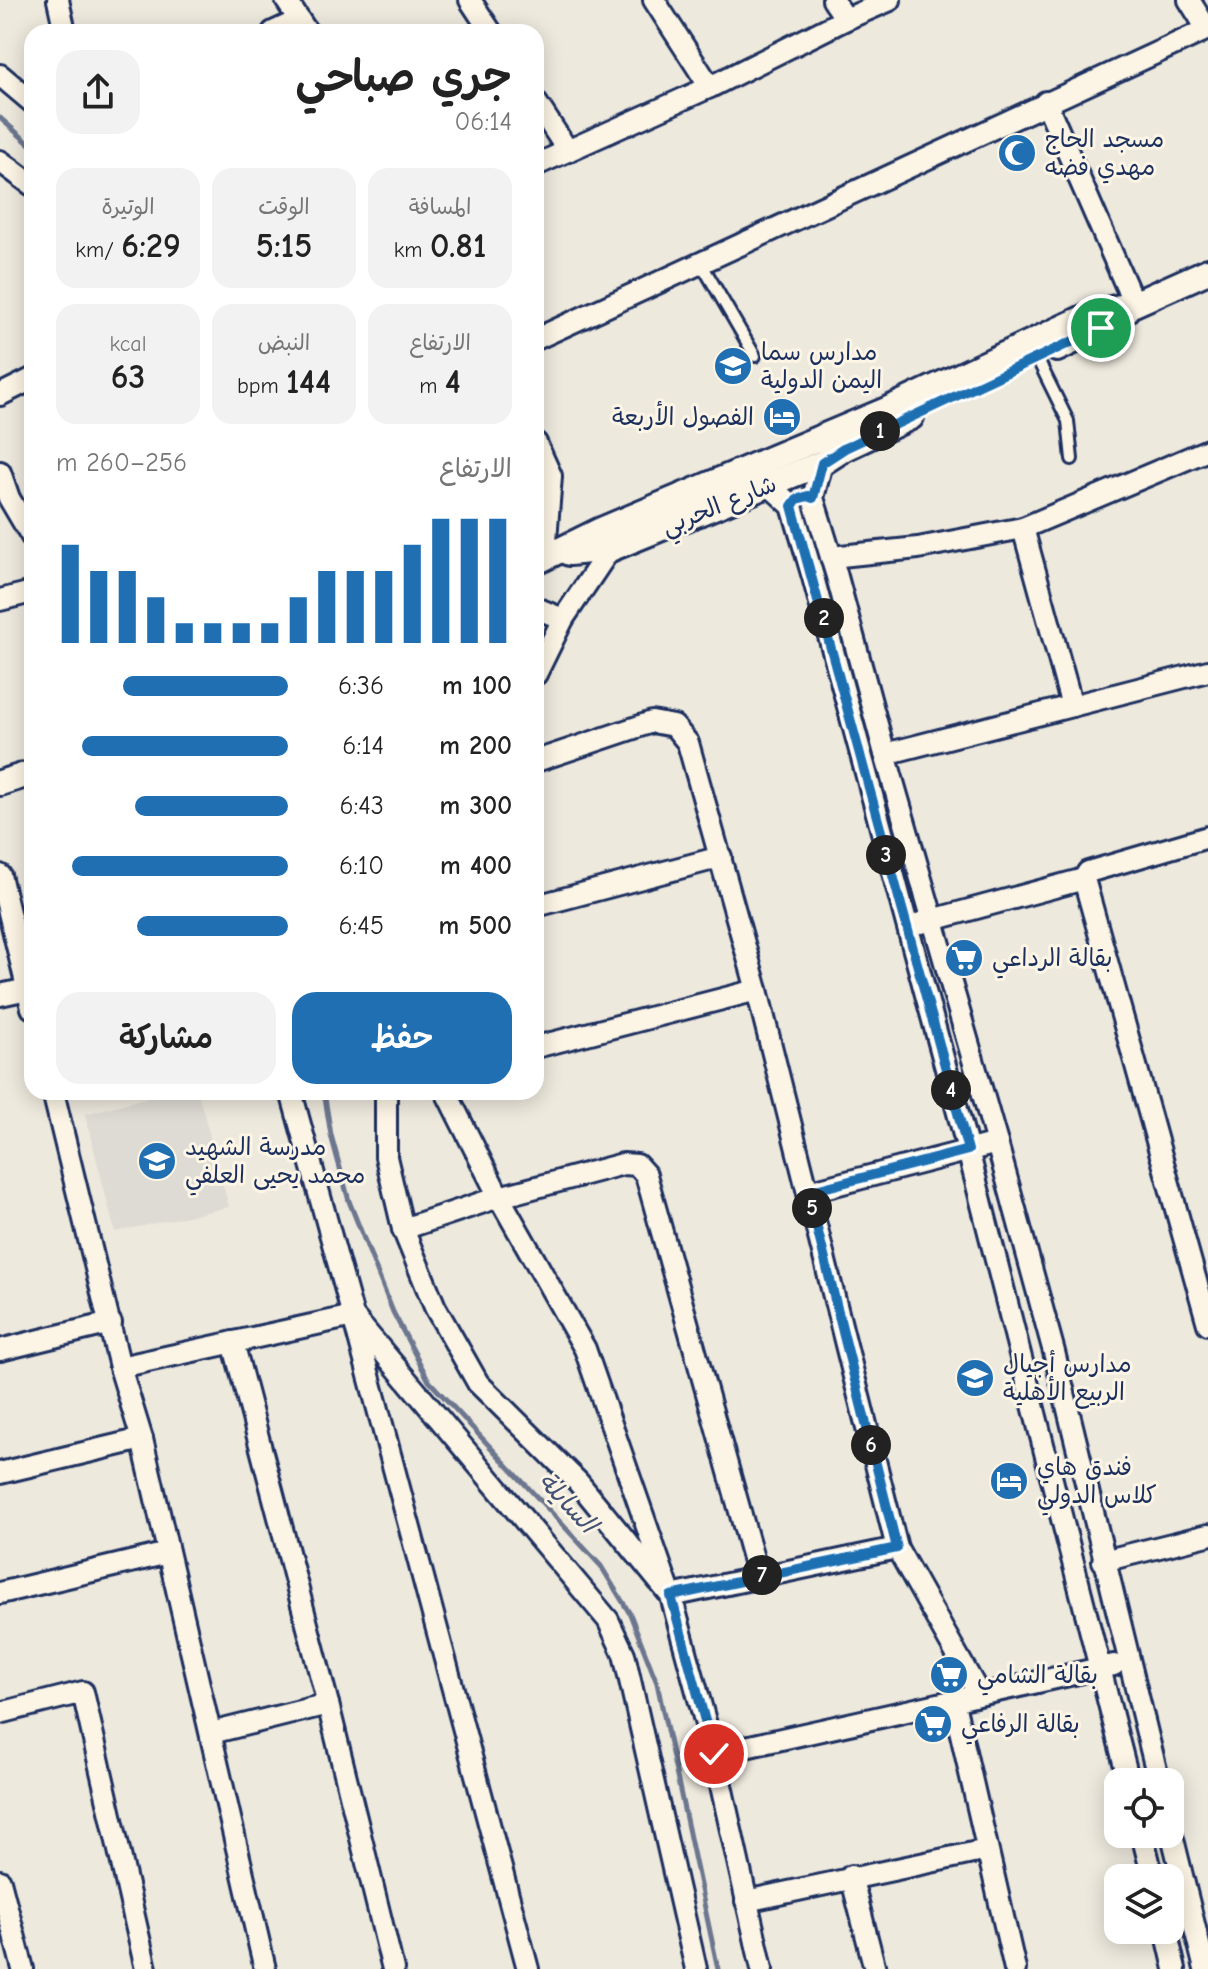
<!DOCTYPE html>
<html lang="ar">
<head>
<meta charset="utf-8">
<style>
  body { margin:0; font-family:"Comic Neue","Playpen Sans Arabic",sans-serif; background:#f2f2f2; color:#222; direction:rtl; height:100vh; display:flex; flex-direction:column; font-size:30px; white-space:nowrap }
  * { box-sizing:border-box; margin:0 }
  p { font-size:26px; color:#767676 }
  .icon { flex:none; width:44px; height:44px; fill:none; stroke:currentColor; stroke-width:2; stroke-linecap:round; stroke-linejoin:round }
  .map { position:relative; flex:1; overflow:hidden; direction:ltr }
  .panel { position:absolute; left:24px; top:24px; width:520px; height:1076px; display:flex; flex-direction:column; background:#fff; border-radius:24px; box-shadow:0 4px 20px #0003; direction:rtl }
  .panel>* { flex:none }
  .buttons { position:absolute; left:1104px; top:1768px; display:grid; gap:16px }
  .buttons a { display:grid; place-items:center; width:80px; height:80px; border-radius:16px; background:#fff; box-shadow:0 4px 20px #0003; font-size:40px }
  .pin { position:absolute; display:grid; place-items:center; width:68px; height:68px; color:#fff; margin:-34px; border:4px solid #fff; border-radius:50%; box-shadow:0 2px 8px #0007 }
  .km { position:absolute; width:40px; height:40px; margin:-20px; border-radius:50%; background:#222; color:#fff; font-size:22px; line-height:40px; text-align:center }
  .round { display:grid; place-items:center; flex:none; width:84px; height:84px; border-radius:24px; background:#f2f2f2 }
  .head { display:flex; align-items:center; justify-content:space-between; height:136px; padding:0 32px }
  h1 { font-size:44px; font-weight:600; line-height:60px }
  .figures { display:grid; grid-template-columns:repeat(3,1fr); gap:12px; height:136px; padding:8px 32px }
  .figures div { display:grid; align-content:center; border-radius:20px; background:#f2f2f2; text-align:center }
  .figures b { font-size:34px; font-weight:600 }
  .figures small { font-size:22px; font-weight:400 }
  .figures p { font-size:22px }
  .chart { height:224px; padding:16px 32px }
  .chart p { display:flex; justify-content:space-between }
  .chart svg { width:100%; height:144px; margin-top:8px; stroke:#1f6fb2; stroke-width:6 }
  .cta { display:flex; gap:16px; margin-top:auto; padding:16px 32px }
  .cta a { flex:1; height:92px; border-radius:24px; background:#1f6fb2; color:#fff; font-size:32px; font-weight:600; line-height:92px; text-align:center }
  .cta a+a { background:#f2f2f2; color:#222 }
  ul { padding:0 32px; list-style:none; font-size:26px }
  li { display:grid; grid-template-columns:128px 96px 1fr; align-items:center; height:60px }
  li i { height:20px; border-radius:10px; background:#1f6fb2 }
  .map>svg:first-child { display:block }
</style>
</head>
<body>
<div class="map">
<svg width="1208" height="1969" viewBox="0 0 1208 1969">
  <rect width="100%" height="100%" fill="#eee9dd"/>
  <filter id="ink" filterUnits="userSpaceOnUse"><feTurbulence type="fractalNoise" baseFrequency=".0125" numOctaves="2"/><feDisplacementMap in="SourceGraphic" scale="16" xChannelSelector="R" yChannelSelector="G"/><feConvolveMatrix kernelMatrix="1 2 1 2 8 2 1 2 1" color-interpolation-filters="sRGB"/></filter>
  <g filter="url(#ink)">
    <path fill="#dedbd4" d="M168 1092H198L229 1207 115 1232 85 1114Z"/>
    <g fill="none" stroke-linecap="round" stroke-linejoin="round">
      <g stroke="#6c778f" stroke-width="5">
        <path d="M0 118 32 146"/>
        <path d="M324 1092 331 1135 349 1201 393 1312 429 1381 601 1566 630 1614 657 1683 718 1969"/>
      </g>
      <defs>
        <g id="service">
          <path d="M701 263 755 356"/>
          <path d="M1037 358 1068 421 1072 459"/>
        </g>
        <g id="minor">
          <path d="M58 0 65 32"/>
          <path d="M286 0 307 32"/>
          <path d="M470 0 491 32"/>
          <path d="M654 0 710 87"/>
          <path d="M833 0 846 19"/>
          <path d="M1189 0 1207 29"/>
          <path d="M273 32 299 20"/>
          <path d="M0 75 32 102"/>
          <path d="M536 102 568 151"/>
          <path d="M1046 102 1134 304"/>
          <path d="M0 161 32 185"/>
          <path d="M536 165 710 87 846 19 890 0"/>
          <path d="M536 339 1208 29"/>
          <path d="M0 395 32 379"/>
          <path d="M536 443 551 476 546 540"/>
          <path d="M822 463 813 498 836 573 885 754 997 1143 1054 1352 1159 1782"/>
          <path d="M0 472 9 498 32 537"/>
          <path d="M769 485 792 506 813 577 968 1150 1129 1782"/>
          <path d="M831 557 918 548 1023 528"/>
          <path d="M0 600 32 592"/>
          <path d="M536 608 563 619"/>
          <path d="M536 674 563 619 610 549"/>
          <path d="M1072 706 1023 528 1208 450"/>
          <path d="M885 754 1208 671"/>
          <path d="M536 761 652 722 674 726 688 743 757 990 897 1548 979 1694"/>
          <path d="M1208 837 1088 872 1084 879 1208 1324"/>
          <path d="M0 875 32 1008"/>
          <path d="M536 906 721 857"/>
          <path d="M921 923 1084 879"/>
          <path d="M0 995 32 988"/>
          <path d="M536 1047 757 990"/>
          <path d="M53 1092 120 1367 142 1439 265 1969"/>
          <path d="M291 1092 353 1316 608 1620 624 1654 696 1969"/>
          <path d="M386 1092V1157L403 1229 435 1307 478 1383 578 1482 671 1596 714 1754 762 1969"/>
          <path d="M446 1092 499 1197 585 1349 671 1596 897 1548"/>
          <path d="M808 1192 997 1143"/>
          <path d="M403 1229 499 1197 623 1164 637 1165 646 1175 758 1576"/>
          <path d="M233 1342 328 1704 393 1969"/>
          <path d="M0 1350 111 1323"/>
          <path d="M120 1367 353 1316 528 1969"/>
          <path d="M0 1473 142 1439"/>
          <path d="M1103 1561 1208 1535"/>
          <path d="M0 1593 168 1553"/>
          <path d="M953 1699 1015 1969"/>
          <path d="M0 1713 83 1692 146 1969"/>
          <path d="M211 1733 328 1704"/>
          <path d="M714 1754 1114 1665"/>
          <path d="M1170 1827 1205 1969"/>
          <path d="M1142 1834 1153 1878"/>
          <path d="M851 1876 875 1969"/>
          <path d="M0 1881 23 1969"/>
          <path d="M746 1901 987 1850"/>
          <path d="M1166 1930 1175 1969"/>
        </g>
        <g id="tertiary">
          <path d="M1057 349 1101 328 1126 310"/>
          <path d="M569 553 610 549 822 463 845 448 911 417"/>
          <path d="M536 562 601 530 884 411 1094 313 1134 304 1208 271"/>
          <path d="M0 783 32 773"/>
        </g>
      </defs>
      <use href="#service" stroke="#1b2f5e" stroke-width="16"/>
      <use href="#minor" stroke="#1b2f5e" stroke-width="26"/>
      <use href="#tertiary" stroke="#1b2f5e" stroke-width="30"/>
      <use href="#service" stroke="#fcf5e5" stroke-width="10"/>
      <use href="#minor" stroke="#fcf5e5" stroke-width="20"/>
      <use href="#tertiary" stroke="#fcf5e5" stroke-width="24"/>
    </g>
  </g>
  <g fill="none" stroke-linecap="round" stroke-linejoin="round" filter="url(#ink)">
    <defs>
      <path id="route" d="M714 1754 671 1596 897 1548 808 1192 968 1150 792 506 797 499 808 496 813 498 822 463 845 448 1101 328"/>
    </defs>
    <use href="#route" stroke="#fff" stroke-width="16"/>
    <use href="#route" stroke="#1f6fb2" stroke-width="10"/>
  </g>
  <defs>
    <symbol id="mosque-disc" viewBox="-11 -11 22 22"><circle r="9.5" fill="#1f6fb2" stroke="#fcf5e5"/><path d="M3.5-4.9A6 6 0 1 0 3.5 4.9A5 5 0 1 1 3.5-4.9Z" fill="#fff"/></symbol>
    <symbol id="school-disc" viewBox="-11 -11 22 22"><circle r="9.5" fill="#1f6fb2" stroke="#fcf5e5"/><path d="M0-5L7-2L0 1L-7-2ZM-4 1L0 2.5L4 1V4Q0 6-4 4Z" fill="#fff"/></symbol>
    <symbol id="hotel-disc" viewBox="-11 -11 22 22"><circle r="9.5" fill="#1f6fb2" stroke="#fcf5e5"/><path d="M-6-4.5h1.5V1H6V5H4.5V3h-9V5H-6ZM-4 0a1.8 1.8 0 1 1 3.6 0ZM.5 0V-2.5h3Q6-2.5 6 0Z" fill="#fff"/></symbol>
    <symbol id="supermarket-disc" viewBox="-11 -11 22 22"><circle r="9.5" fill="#1f6fb2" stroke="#fcf5e5"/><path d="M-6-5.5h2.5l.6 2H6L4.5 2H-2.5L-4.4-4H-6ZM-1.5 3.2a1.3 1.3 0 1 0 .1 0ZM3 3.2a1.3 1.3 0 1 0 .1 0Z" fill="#fff"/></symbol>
  </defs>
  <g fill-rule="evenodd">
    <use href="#mosque-disc" x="995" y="131" width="44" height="44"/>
    <use href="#school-disc" x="711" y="344" width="44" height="44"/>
    <use href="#hotel-disc" x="760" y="395" width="44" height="44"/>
    <use href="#supermarket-disc" x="942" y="936" width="44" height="44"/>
    <use href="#school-disc" x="135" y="1139" width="44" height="44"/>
    <use href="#school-disc" x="953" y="1356" width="44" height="44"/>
    <use href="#hotel-disc" x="987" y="1459" width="44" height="44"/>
    <use href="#supermarket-disc" x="927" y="1653" width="44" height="44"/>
    <use href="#supermarket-disc" x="911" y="1702" width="44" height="44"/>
  </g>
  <g text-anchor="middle" stroke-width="6" stroke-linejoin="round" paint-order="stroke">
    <g font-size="24" fill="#1b2f5e" stroke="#fcf5e5" text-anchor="start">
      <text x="1045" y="147">مسجد الحاج<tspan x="1045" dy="28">مهدي فضه</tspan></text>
      <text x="761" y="360">مدارس سما<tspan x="761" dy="28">اليمن الدولية</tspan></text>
      <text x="754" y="425" text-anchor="end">الفصول الأربعة</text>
      <text x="992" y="966">بقالة الرداعي</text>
      <text x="185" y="1155">مدرسة الشهيد<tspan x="185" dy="28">محمد يحيى العلفي</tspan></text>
      <text x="1003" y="1372">مدارس أجيال<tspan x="1003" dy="28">الربيع الأهلية</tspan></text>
      <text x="1037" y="1475">فندق هاي<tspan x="1037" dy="28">كلاس الدولي</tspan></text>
      <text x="977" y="1683">بقالة الشامي</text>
      <text x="961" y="1732">بقالة الرفاعي</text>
    </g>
    <g font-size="24" fill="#1b2f5e" stroke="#fcf5e5">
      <text transform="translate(719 505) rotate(-22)" y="8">شارع الحربي</text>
    </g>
    <g font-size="26" font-style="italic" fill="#445376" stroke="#fcf5e5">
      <text transform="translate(568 1502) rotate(47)" y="9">السايلة</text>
    </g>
  </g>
</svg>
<div class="buttons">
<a><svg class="icon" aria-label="locate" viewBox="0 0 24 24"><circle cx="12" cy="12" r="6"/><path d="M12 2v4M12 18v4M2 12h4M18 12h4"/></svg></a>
<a><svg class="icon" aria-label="layers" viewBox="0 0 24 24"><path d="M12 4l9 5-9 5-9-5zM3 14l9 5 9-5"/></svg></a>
</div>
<div class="pin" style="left:1101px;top:328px;background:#1e9e55"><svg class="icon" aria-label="arrive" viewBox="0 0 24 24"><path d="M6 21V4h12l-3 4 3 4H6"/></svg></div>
<div class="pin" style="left:714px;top:1754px;background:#d93025"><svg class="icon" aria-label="check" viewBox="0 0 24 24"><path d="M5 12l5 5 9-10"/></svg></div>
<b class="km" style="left:880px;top:431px">1</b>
<b class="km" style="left:824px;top:618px">2</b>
<b class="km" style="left:886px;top:855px">3</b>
<b class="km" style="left:951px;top:1090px">4</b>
<b class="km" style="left:812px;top:1208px">5</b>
<b class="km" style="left:871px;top:1445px">6</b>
<b class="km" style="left:762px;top:1575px">7</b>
<section class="panel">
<div class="head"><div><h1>جري صباحي</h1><p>06:14</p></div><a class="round"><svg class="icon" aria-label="share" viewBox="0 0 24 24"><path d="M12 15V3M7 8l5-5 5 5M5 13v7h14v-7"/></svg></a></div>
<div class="figures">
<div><p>المسافة</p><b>0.81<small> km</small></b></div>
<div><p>الوقت</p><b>5:15</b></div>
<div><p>الوتيرة</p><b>6:29<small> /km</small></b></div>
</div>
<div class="figures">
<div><p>الارتفاع</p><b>4<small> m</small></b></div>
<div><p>النبض</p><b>144<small> bpm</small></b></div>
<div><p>kcal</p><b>63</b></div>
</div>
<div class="chart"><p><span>الارتفاع</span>256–260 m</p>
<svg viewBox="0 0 160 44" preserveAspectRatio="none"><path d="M5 44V14M15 44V22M25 44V22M35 44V30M45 44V38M55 44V38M65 44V38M75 44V38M85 44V30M95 44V22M105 44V22M115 44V22M125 44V14M135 44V6M145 44V6M155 44V6"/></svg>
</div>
<ul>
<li><b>100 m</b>6:36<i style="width:71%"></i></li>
<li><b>200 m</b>6:14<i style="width:89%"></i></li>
<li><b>300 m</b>6:43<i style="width:66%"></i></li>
<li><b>400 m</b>6:10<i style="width:93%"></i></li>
<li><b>500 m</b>6:45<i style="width:65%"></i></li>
</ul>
<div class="cta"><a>حفظ</a><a>مشاركة</a></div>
</section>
</div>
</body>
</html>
